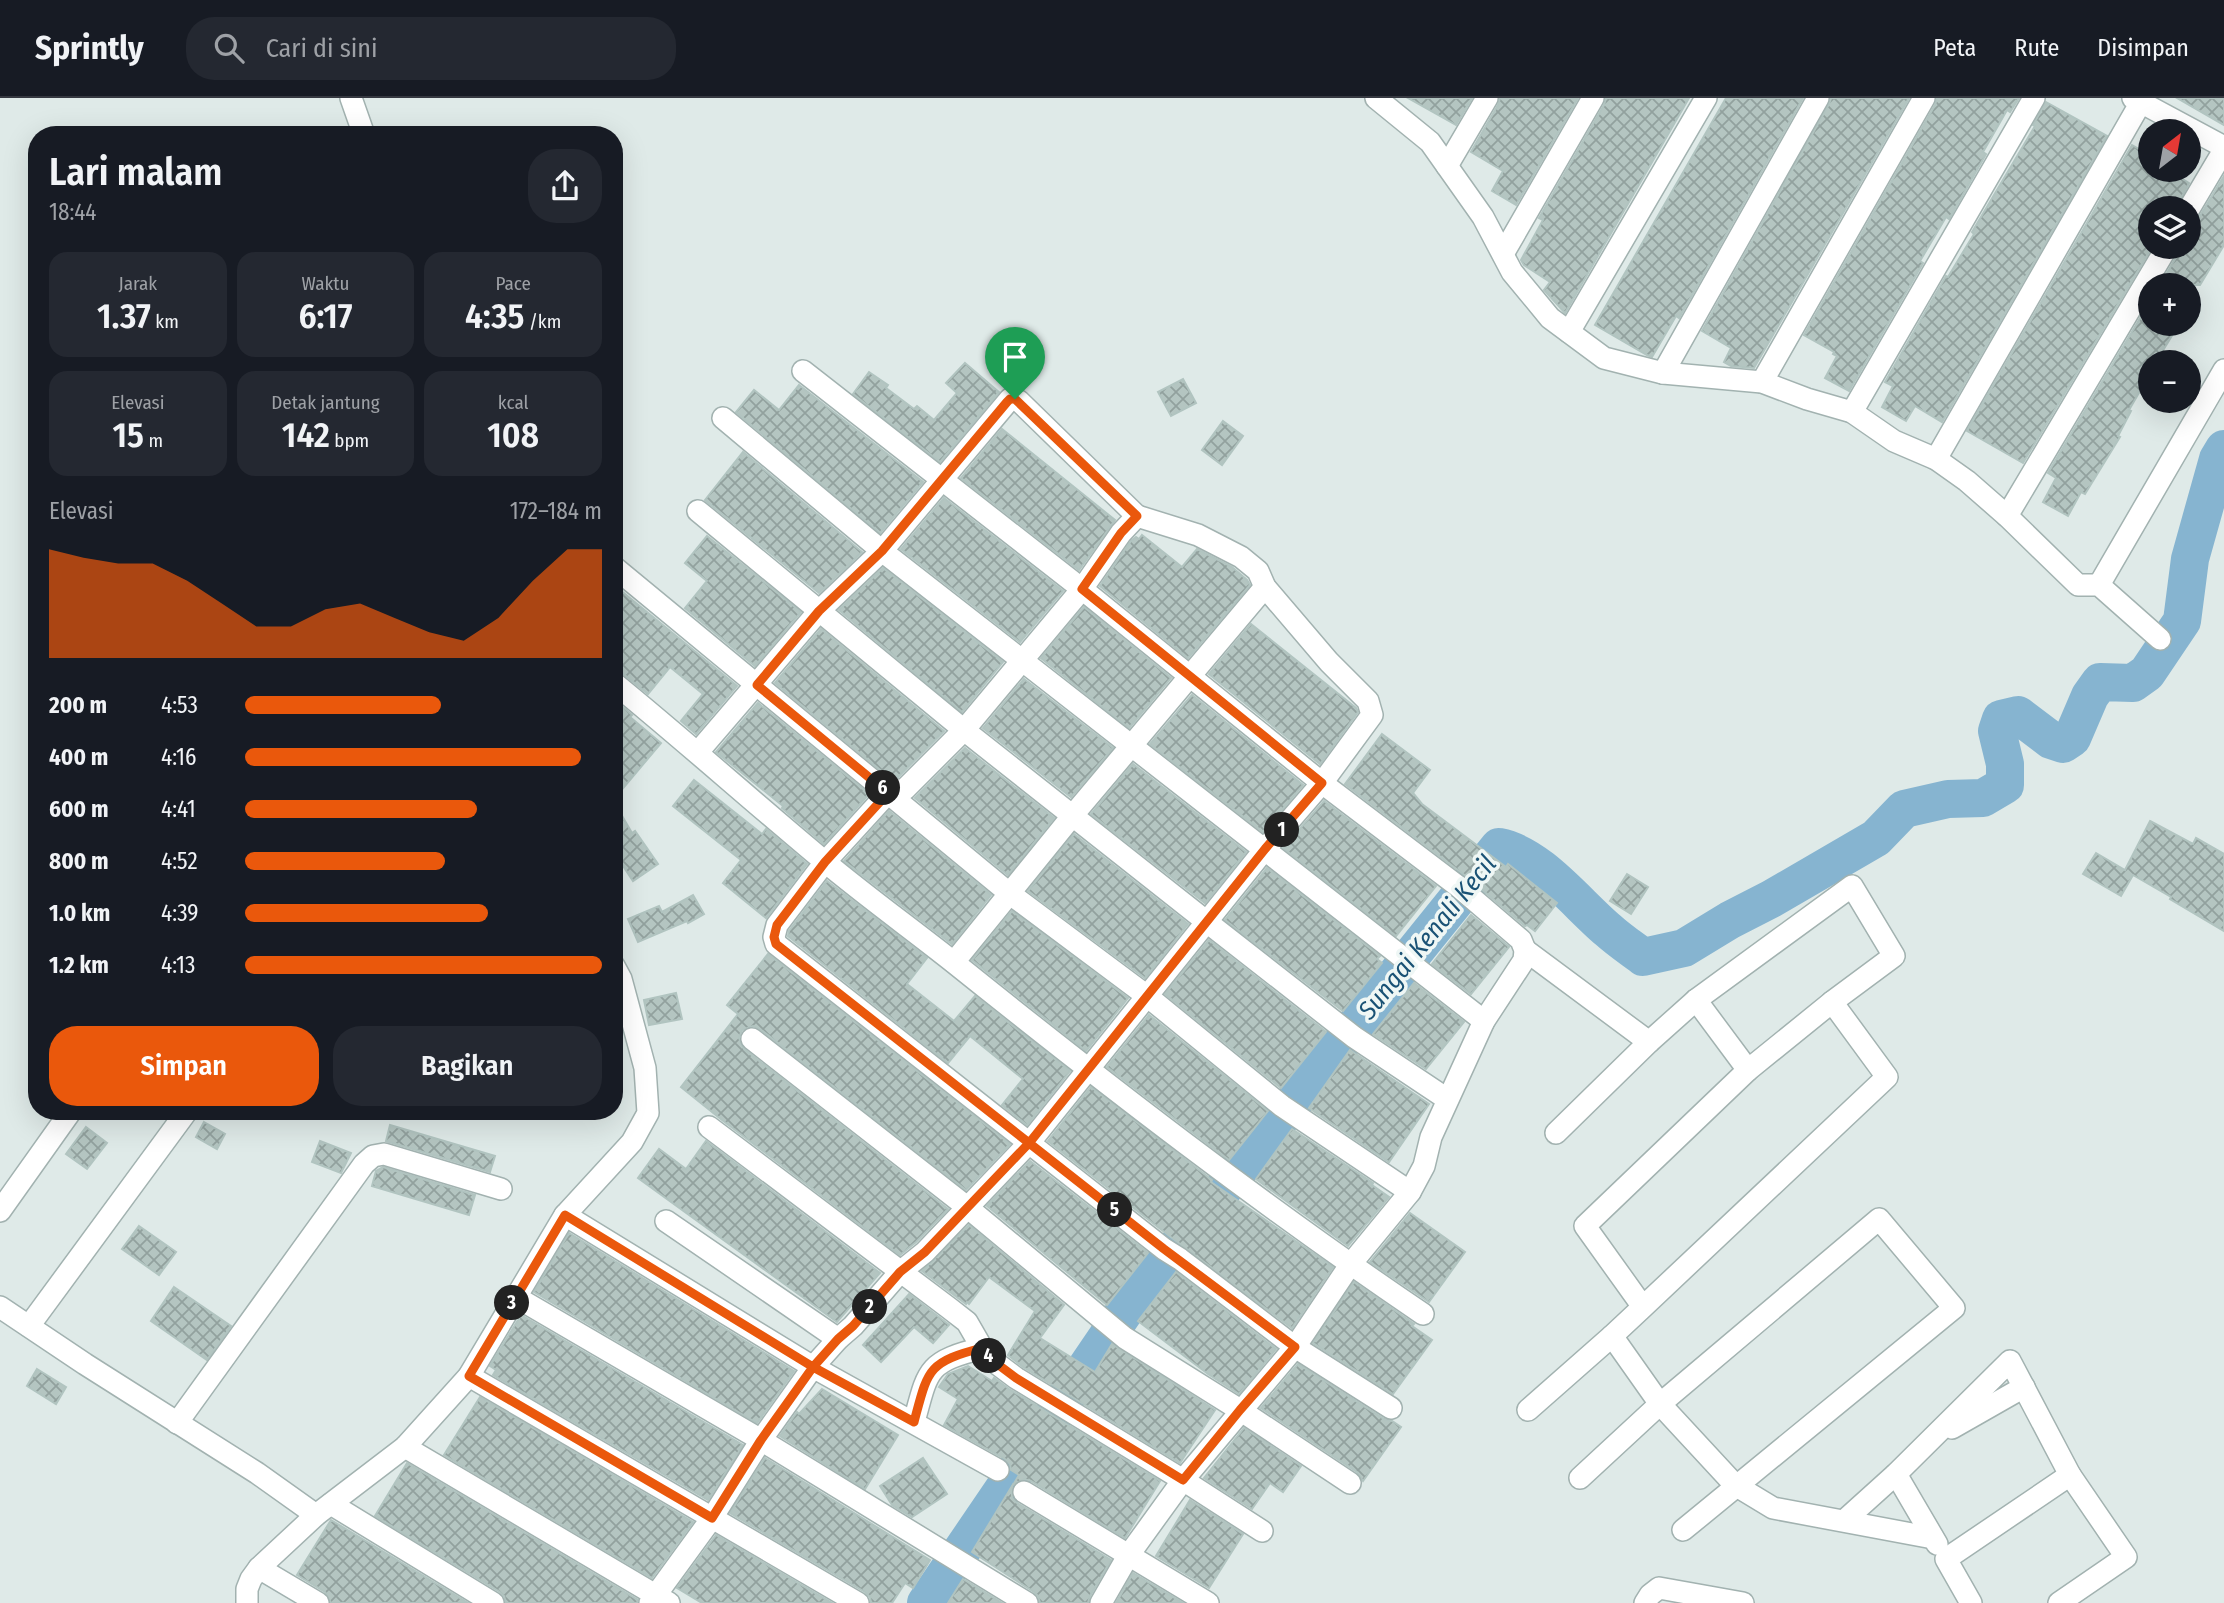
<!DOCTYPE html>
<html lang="id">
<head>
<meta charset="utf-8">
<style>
  body { margin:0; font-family:"Fira Sans Condensed",sans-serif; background:#242831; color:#f1f3f6; height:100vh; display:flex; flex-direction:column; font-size:26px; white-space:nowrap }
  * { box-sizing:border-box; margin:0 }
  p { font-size:23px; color:#9ea1a6 }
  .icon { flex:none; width:38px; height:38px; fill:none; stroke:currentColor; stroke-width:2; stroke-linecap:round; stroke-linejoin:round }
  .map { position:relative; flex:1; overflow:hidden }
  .sheet { position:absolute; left:28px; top:28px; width:595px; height:994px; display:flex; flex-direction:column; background:#171b24; border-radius:28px; box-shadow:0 7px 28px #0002 }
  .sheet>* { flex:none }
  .needle { width:46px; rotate:31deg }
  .fabs { position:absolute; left:2138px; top:21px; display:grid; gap:14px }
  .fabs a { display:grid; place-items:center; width:63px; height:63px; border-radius:50%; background:#171b24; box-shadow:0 7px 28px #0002; font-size:35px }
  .pin { position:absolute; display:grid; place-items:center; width:60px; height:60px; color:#fff; margin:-72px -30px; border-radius:50% 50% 50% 0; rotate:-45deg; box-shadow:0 0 7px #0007 }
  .pin .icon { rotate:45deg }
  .km { position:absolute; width:35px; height:35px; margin:-18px; border-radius:50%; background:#222; color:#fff; font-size:19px; line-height:35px; text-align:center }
  .round { display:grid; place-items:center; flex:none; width:74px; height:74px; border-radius:28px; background:#242831 }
  .summary { display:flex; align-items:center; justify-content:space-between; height:119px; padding:0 21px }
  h1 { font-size:38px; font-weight:600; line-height:52px }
  .stats { display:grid; grid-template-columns:repeat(3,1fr); gap:10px; height:119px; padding:7px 21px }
  .stats div { display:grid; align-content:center; border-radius:18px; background:#242831; text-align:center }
  .stats b { font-size:35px; font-weight:600 }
  .stats small { font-size:19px; font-weight:400 }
  .stats p { font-size:19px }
  .chart { height:196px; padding:14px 21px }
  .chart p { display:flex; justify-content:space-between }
  .chart svg { width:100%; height:126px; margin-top:7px; fill:#ea580c; opacity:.7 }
  .cta { display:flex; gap:14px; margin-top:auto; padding:14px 21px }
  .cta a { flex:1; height:80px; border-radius:28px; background:#ea580c; color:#fff; font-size:28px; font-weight:600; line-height:80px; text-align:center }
  .cta a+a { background:#242831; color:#f1f3f6 }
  ul { padding:0 21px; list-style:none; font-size:23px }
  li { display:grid; grid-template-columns:112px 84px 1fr; align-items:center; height:52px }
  li i { height:18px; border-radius:9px; background:#ea580c }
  header { display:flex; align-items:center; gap:42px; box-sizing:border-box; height:98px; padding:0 35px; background:#171b24; border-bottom:2px solid #363941 }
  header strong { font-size:33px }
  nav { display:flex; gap:38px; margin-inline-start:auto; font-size:24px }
  .search { width:490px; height:63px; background:#242831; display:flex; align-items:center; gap:18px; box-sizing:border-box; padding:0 24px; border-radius:28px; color:#9ea1a6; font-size:26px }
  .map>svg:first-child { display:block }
</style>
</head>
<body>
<header>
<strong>Sprintly</strong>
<div class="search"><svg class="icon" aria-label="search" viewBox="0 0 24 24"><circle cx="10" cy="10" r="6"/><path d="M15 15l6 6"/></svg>Cari di sini</div>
<nav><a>Peta</a><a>Rute</a><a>Disimpan</a></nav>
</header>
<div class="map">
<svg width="2224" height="1505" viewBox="0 0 2224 1505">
  <defs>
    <pattern id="building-cross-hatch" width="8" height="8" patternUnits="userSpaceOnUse" patternTransform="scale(1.75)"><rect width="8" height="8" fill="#b4c5c1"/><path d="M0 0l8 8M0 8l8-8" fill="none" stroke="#92a19e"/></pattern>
  </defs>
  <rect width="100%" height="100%" fill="#dfeae8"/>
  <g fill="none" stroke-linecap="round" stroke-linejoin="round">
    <path stroke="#86b4d0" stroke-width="38" d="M926 1505 1124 1214 1499 749C1540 757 1577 806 1608 832 1619 842 1631 850 1643 859L1684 850 1730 822 1771 801 1876 740 1904 711 1948 701 1983 700 2005 687V666L1997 633 2001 621 2018 617 2051 642 2063 646 2072 640 2090 598 2100 584 2133 585 2147 575 2182 523 2190 461 2218 361 2224 351"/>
  </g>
  <g fill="url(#building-cross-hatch)" stroke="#b1c4c0" stroke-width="2">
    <path d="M1408 0H1472L1456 27Z"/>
    <path d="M1500 0H1578L1516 107 1492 93 1503 73 1471 54 1498 7Z"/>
    <path d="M1606 0H1689L1565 215 1544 192 1550 184 1524 167 1521 162 1543 122 1539 120 1604 7Z"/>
    <path d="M1726 0H1803L1679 220 1676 218 1652 259 1647 257 1595 227Z"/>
    <path d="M1831 0H1909L1754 270 1731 268 1724 264 1731 250 1702 233 1829 6Z"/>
    <path d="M1937 0H2019L2010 14 2007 12 1983 54 1986 56 1949 121 1946 119 1920 163 1923 165 1849 293 1825 280 1837 258 1833 256 1834 254 1804 237 1935 7Z"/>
    <path d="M2177 0H2224V27Z"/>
    <path d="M2046 4 2107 38 1942 324 1915 308 1906 323 1882 309 1893 288 1885 284 1946 178 1948 179 1974 136 1972 134 2035 28 2033 27Z"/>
    <path d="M2132 47 2151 58V72H2168L2189 85 2176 110H2151L2152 149 2023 365 1967 333Z"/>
    <path d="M2224 78V147L2200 187H2160L2178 156 2180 149H2189V124L2196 122 2200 118Z"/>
    <path d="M2151 202V226H2179L2156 264H2151V274L2129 312 2131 313 2118 338 2120 339 2085 396 2081 394 2068 418 2043 404 2056 380 2048 375Z"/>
    <path d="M965 265 999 294 940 364 853 296 869 274 888 287 886 290 914 311 917 308 934 322 957 295 946 285Z"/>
    <path d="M1183 281 1196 305 1171 318 1158 294Z"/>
    <path d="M799 287 923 384 880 435 736 314 754 292 779 312Z"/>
    <path d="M1223 323 1243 338 1222 367 1202 352Z"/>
    <path d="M1002 331 1115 422 1079 472 961 380Z"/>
    <path d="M743 354 862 454 819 495 705 402Z"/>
    <path d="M944 400 1063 493 1020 544 901 451Z"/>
    <path d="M1142 437 1182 469 1197 451 1232 469 1247 482 1250 487 1188 560 1100 488 1131 443 1136 439 1139 441Z"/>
    <path d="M707 438 801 514 755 568 685 510 707 483 685 465Z"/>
    <path d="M883 470 1003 564 962 614 839 512Z"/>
    <path d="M614 487 737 588 696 636 681 623 703 596 670 569 648 596 622 575 614 572Z"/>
    <path d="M1084 509 1171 580 1129 630 1041 560Z"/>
    <path d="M1251 526 1356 610 1358 614 1320 666 1209 576Z"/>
    <path d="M821 531 944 633 898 679 891 681 775 585Z"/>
    <path d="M1024 581 1113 650 1071 699 983 630Z"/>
    <path d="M1192 597 1303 687 1263 734 1150 646Z"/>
    <path d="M617 604 632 617 630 619 661 645 614 701V606Z"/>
    <path d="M758 605 869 696 824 746 782 710 783 708 716 654Z"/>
    <path d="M1382 636 1430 672 1413 695 1422 706 1506 769 1508 766 1557 805 1535 833 1527 827 1525 828 1467 779 1345 686Z"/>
    <path d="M965 650 1054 720 1008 777 915 700Z"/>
    <path d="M1133 666 1246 754 1205 805 1091 716Z"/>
    <path d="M694 682 762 736 766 731 807 766 766 820 723 785 741 762 673 708Z"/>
    <path d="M1324 703 1436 788 1396 838 1283 750Z"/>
    <path d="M614 704 632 735 635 733 658 766 633 783 623 768 614 775Z"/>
    <path d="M889 713 991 797 952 846 844 763Z"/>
    <path d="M2150 723 2193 746 2196 740 2224 756V833L2170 801 2171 799 2133 777 2121 798 2083 776 2096 755 2125 772Z"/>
    <path d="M1074 736 1188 826 1145 880 1028 793Z"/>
    <path d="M1267 770 1380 858 1377 861 1382 865 1343 913 1225 822Z"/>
    <path d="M1627 776 1648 789 1631 816 1610 803Z"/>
    <path d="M827 783 927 860 907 886 954 923 975 898 1070 973 1027 1027 1002 1007 1023 981 970 938 948 965 788 838 789 833Z"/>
    <path d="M693 797 704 816 688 825 687 823 638 844 628 821 659 808 662 814Z"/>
    <path d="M1012 813 1128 900 1086 953 972 862Z"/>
    <path d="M1471 817 1509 849 1471 896 1432 866Z"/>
    <path d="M1209 842 1326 934 1281 990 1165 896Z"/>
    <path d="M768 856 1010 1046 966 1092 760 931 753 928 742 932 739 940 744 951 948 1111 916 1144 900 1157 722 1022 681 989 738 916 727 907Z"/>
    <path d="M1414 885 1464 924 1426 971 1373 936Z"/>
    <path d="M676 895 682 921 649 927 644 902Z"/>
    <path d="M1149 917 1268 1013 1229 1062 1107 969Z"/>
    <path d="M1350 952 1429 1006 1389 1064 1309 1010Z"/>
    <path d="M1091 989 1212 1082 1211 1084 1333 1169 1292 1230 1172 1140 1048 1043Z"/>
    <path d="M204 1024 225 1036 217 1051 196 1039Z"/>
    <path d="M390 1027 495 1058 490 1074 386 1043Z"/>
    <path d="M86 1029 107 1045 87 1071 66 1056Z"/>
    <path d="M1292 1031 1373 1085 1372 1087 1389 1099 1348 1148 1256 1081Z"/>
    <path d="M320 1043 351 1055 341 1075 312 1064Z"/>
    <path d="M706 1043 880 1175 837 1224 638 1080 659 1051 686 1071Z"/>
    <path d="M1030 1063 1148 1155 1107 1207 987 1108Z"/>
    <path d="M383 1069 475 1097 469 1117 372 1088 376 1073Z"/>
    <path d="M1410 1115 1465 1154 1429 1204 1370 1164Z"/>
    <path d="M969 1127 1064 1207 1040 1240 1095 1274 1112 1246 1215 1312 1180 1365 1023 1269 1008 1257 1035 1213 989 1179 969 1206 967 1204 966 1206 922 1173Z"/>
    <path d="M139 1128 176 1154 159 1177 122 1151Z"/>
    <path d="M569 1135 794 1273 757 1325 534 1194Z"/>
    <path d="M1176 1174 1276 1251 1239 1296 1208 1276 1138 1223Z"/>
    <path d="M1354 1184 1414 1226 1412 1228 1432 1242 1393 1296 1313 1245Z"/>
    <path d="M174 1189 231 1228 207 1262 151 1223Z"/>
    <path d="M909 1196 949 1227 933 1245 914 1229 881 1264 863 1247Z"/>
    <path d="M521 1217 743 1347 708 1402 493 1277 496 1272 490 1268Z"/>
    <path d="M1298 1266 1384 1321 1392 1323 1401 1329 1363 1383 1357 1374 1261 1310Z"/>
    <path d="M968 1268 992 1283 994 1280 1009 1291 1160 1383 1125 1440 1031 1383 1024 1381 1013 1387 1019 1377 1011 1372 1010 1366 1005 1361 944 1327 958 1301 939 1289 948 1276Z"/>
    <path d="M37 1271 66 1289 56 1306 27 1288Z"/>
    <path d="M822 1291 898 1337 865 1391 780 1338 797 1314 799 1316Z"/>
    <path d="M480 1299 693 1424 652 1480 444 1357Z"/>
    <path d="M1244 1330 1301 1368 1283 1394 1270 1385 1252 1411 1204 1380Z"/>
    <path d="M765 1360 930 1462 913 1490 905 1485 892 1505H871L870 1499 865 1494 730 1415Z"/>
    <path d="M923 1360 947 1396 912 1419 892 1407 880 1388Z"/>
    <path d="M407 1365 638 1502 637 1505H506L504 1498 500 1494 375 1418Z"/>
    <path d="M1012 1388V1400L1017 1405 1111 1462 1090 1498 1088 1505H1040L1038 1498 1034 1494 972 1454Z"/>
    <path d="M1190 1402 1243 1436 1209 1490 1156 1458Z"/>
    <path d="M331 1422 468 1505H331L325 1494 297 1477Z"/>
    <path d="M716 1437 832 1505H702L677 1490Z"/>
    <path d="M1133 1475 1183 1505H1116Z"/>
    <path d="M963 1481 1002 1505H948Z"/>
  </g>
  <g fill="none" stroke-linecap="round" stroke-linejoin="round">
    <defs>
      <g id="minor">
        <path d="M351 0 364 37"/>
        <path d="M1376 0 1430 44 1483 119 1512 174 1550 220 1604 260 1663 275 1762 284 1807 301 1852 314 1894 343 1936 361 1967 383 2007 418 2078 487H2099L2160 541"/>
        <path d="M2133 0 2224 49"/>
        <path d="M1447 68 1487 0"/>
        <path d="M2189 111 2224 52"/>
        <path d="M1503 156 1593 0"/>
        <path d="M1569 234 1706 0"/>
        <path d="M803 273 1082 491 1322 685 1459 789 1521 842 1525 852 1524 862 1484 923 1431 1039 1424 1068 1410 1094 1350 1167 1295 1249 1183 1382 1128 1458 1101 1505"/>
        <path d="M1663 275 1818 0"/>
        <path d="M1762 284 1924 0"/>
        <path d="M1852 314 2034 0"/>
        <path d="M723 320 882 453 1484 923"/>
        <path d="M1936 361 2141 4"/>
        <path d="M698 413 964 632 1207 824 1354 939 1447 1001"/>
        <path d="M2007 418 2167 149"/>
        <path d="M614 469 1009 795 1147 898 1282 1008 1410 1094"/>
        <path d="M2099 487 2224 272"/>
        <path d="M614 585C685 643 753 704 824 763 867 799 913 832 957 867 1109 989 1262 1107 1423 1216"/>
        <path d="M698 654 819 513 882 453 1010 301 1019 303 1137 418"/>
        <path d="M1525 852 1649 944 1696 902 1852 788 1894 858 1832 904"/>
        <path d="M954 864 1073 717 1265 489"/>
        <path d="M1696 902 1748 972"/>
        <path d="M752 941 967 1109 1125 1240 1240 1312 1350 1385"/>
        <path d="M709 1029 949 1210 967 1224 982 1250 996 1265 1016 1280 1183 1382 1262 1433"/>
        <path d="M1556 1035 1649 944"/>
        <path d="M0 1113 71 1013"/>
        <path d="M565 1117 813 1269 998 1372"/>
        <path d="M666 1123 838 1241"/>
        <path d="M516 1199 761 1342 1027 1505"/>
        <path d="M0 1209 85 1266 257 1375 316 1417"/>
        <path d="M1643 1209 1585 1128 1748 972 1832 904 1887 979 1643 1209 1612 1238 1660 1306 1735 1387 1773 1410 1933 1440"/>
        <path d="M29 1228 187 1013"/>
        <path d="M469 1278 858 1505"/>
        <path d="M1528 1312 1612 1238"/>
        <path d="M914 1324C928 1271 927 1264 982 1250"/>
        <path d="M177 1325 364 1066 373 1058 384 1056 501 1091"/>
        <path d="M1952 1330 2024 1289"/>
        <path d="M405 1349 669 1505"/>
        <path d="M1896 1376 1937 1446"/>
        <path d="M1580 1380 1660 1306 1879 1121 1954 1210 1683 1432"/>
        <path d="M1024 1394 1208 1505"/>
        <path d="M331 1406 493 1505"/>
        <path d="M1845 1422 1896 1376 2010 1263 2070 1377 2126 1459 2059 1505"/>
        <path d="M259 1470 318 1505"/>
        <path d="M247 1505V1491L251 1481 259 1470 316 1417 405 1349 469 1278 565 1117 632 1044 648 1015 645 970 621 881 614 868"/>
        <path d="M650 1505 712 1420 761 1342 813 1269 838 1241 853 1228 900 1174 925 1154 1030 1044 1265 751 1322 685 1372 617 1368 603 1329 564 1265 489 1258 473 1241 459 1198 437 1137 418 1121 435 1082 491 964 632 905 691 888 695 825 764 777 827 774 839 776 846 1164 1151 1180 1161 1295 1249 1391 1310"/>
        <path d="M1645 1505 1650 1497 1659 1490 1743 1505"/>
        <path d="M1971 1505 1946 1461 2070 1377"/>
      </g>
    </defs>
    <use href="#minor" stroke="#a2b2b0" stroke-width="24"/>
    <use href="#minor" stroke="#fff" stroke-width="21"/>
  </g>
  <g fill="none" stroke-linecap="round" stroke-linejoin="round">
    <defs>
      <path id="route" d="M1015 301 1137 418 1121 435 1082 491 1322 685 1265 751 1030 1044 925 1154 900 1174 853 1228 838 1241 813 1269 761 1342 712 1420 469 1278 565 1117 813 1269 914 1324C928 1272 927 1264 982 1250L996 1265 1016 1280 1183 1382 1240 1312 1295 1249 1164 1151 776 846 774 839 777 827 825 764 888 695 757 587 819 513 882 453 1007 304 1010 301H1015"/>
    </defs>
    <use href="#route" stroke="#fff" stroke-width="14"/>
    <use href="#route" stroke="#ea580c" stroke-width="9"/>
  </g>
  <g text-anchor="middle" stroke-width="7" stroke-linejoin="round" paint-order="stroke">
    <g font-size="26" font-style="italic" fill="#1a5275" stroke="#eff7f5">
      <text transform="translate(1427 839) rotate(-51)" y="9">Sungai Kenali Kecil</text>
    </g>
  </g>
</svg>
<div class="fabs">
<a><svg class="needle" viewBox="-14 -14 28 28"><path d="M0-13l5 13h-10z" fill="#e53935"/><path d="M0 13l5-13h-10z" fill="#9ea1a6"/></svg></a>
<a><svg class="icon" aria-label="layers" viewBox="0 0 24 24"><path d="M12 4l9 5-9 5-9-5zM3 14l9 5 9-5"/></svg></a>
<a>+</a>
<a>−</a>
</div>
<div class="pin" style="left:1015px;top:301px;background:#1e9e55"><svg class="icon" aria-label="arrive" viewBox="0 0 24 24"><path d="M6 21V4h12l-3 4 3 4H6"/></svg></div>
<b class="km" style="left:1282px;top:732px">1</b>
<b class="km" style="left:870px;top:1209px">2</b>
<b class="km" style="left:512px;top:1205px">3</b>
<b class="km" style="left:989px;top:1258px">4</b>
<b class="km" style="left:1115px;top:1112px">5</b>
<b class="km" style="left:883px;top:690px">6</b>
<section class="sheet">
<div class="summary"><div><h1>Lari malam</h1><p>18:44</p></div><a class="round"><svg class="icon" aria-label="share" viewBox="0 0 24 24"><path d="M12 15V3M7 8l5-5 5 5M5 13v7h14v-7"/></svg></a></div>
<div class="stats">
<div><p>Jarak</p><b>1.37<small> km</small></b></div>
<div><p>Waktu</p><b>6:17</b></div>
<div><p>Pace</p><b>4:35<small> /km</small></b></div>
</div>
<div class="stats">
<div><p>Elevasi</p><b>15<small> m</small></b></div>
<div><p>Detak jantung</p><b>142<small> bpm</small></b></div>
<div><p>kcal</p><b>108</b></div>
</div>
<div class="chart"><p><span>Elevasi</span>172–184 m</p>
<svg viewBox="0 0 160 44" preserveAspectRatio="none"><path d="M0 44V6L10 9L20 11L30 11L40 17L50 25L60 33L70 33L80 27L90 25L100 30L110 35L120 38L130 30L140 17L150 6L160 6V44z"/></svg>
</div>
<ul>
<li><b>200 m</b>4:53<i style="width:55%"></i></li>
<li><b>400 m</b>4:16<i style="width:94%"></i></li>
<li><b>600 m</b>4:41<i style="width:65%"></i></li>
<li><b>800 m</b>4:52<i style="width:56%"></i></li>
<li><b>1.0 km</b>4:39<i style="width:68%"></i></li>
<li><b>1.2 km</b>4:13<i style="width:100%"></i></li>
</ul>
<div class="cta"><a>Simpan</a><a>Bagikan</a></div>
</section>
</div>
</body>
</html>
